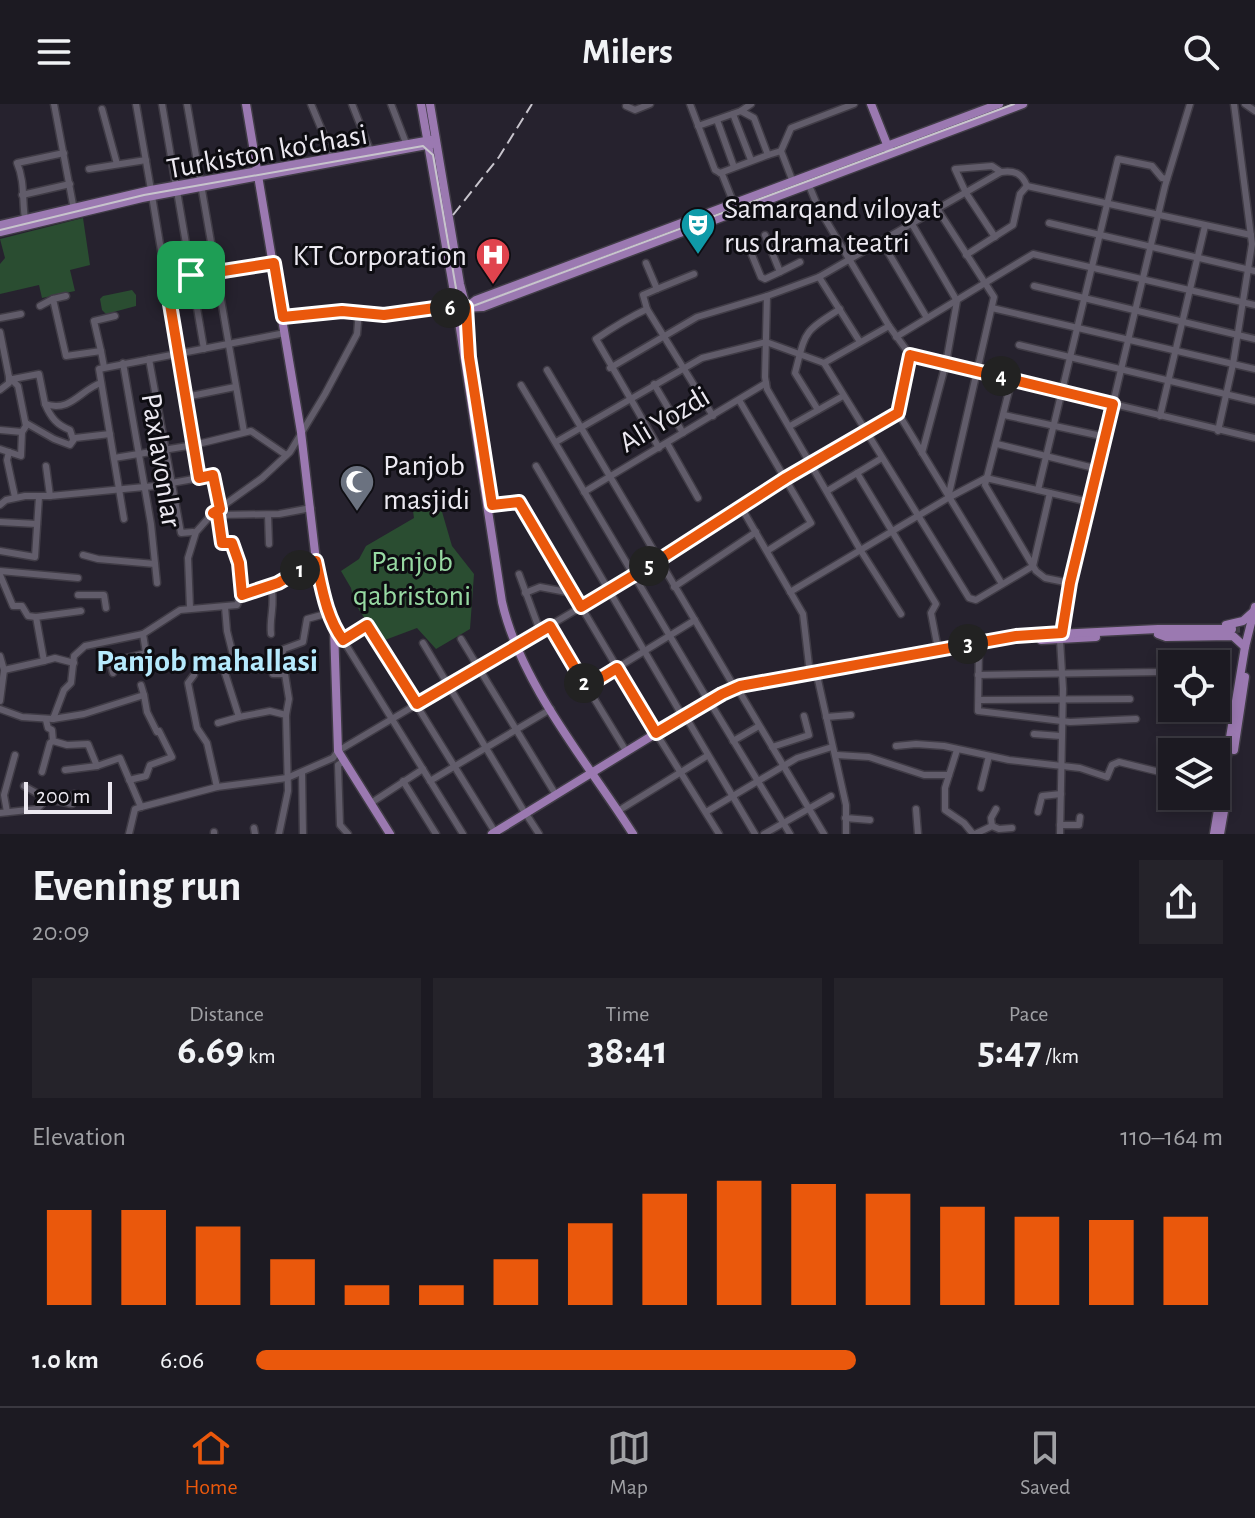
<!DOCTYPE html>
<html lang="en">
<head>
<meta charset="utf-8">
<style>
  body { margin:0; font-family:"Alegreya Sans",sans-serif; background:#25232a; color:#f1f3f6; height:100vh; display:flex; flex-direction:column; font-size:30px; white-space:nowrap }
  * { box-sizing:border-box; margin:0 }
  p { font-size:26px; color:#a0a1a5 }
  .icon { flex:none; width:44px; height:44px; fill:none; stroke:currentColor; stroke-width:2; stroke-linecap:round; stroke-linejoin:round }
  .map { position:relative; height:730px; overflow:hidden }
  .side { display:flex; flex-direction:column; background:#1c1a22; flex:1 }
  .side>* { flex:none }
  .controls { position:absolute; left:1158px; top:546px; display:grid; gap:16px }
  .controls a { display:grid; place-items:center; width:72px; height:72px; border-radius:0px; background:#1c1a22; box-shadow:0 4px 12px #0003,0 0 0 2px #3a3840; font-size:40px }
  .scale { position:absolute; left:24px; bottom:20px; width:88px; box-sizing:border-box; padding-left:8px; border:4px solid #ece9f1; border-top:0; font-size:22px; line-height:28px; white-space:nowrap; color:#ece9f1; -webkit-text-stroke:6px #0e0d12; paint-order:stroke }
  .pin { position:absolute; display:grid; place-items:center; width:68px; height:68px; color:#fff; margin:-34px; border-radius:16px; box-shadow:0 4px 12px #0006 }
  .km { position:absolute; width:40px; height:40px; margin:-20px; border-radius:50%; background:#222; color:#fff; font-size:22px; line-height:40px; text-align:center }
  .round { display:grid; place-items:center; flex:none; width:84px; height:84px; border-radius:0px; background:#25232a }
  .summary { display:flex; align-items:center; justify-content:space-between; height:136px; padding:0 32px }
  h1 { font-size:44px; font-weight:600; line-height:60px }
  .stats { display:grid; grid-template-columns:repeat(3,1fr); gap:12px; height:136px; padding:8px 32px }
  .stats div { display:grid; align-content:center; border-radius:0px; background:#25232a; text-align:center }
  .stats b { font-size:40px; font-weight:600 }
  .stats small { font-size:22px; font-weight:400 }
  .stats p { font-size:22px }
  .chart { height:224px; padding:16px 32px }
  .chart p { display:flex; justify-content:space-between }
  .chart svg { width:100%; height:144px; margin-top:8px; stroke:#ea580c; stroke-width:6 }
  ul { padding:0 32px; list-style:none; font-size:26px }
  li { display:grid; grid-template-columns:128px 96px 1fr; align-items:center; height:60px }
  li i { height:20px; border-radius:10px; background:#ea580c }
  header { display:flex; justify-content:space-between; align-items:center; height:104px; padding:0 32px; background:#1c1a22; font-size:36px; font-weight:600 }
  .tab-bar { display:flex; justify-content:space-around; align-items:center; height:112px; border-top:2px solid #3a3840; background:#1c1a22; font-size:22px; color:#a0a1a5 }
  .tab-bar a { display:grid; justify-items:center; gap:4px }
  .tab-bar .selected { color:#ea580c }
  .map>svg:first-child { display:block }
</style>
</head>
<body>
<header><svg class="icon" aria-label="menu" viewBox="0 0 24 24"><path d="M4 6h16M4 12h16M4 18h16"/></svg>Milers<svg class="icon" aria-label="search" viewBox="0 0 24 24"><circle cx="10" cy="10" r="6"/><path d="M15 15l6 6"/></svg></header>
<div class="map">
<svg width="1255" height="730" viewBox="0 0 1255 730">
  <rect width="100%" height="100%" fill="#26222e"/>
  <g fill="#2a4d31">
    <path d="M83 114 90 161 70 166 75 187 42 194 39 181 0 190V160L5 154 0 135Z"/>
    <path d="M132 186 136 191V202L106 210 102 206 100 195 103 192Z"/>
    <path d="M438 394 452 442 474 470 470 525 436 545 417 524 385 536 384 544 354 498 351 484 341 467 359 455 366 442 414 414 412 400Z"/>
  </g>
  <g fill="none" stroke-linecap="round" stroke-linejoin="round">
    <path stroke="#44404b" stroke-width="8" stroke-dasharray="8 4" stroke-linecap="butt" d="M1232 525 1255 524"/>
    <defs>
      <g id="minor">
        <path d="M54 0 74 106"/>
        <path d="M136 0 151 86"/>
        <path d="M162 0 176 82"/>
        <path d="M187 0 244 328"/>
        <path d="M311 0 333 53"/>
        <path d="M352 0 370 46"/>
        <path d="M391 0 406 39"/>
        <path d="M690 0 715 66 722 70 734 100"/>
        <path d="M1245 0 1255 7"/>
        <path d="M626 2 635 6 650 0"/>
        <path d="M102 5 117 60"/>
        <path d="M741 7 754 14 768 51 781 47"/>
        <path d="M733 10 751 56"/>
        <path d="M717 16 734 63"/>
        <path d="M698 22 741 7 751 0"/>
        <path d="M89 65 146 56"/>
        <path d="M720 69 768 51"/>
        <path d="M793 78 781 47 791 24 854 0"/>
        <path d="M808 79 818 103 889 222 910 251"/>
        <path d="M1027 82 1251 131"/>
        <path d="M177 87 204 245"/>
        <path d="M22 91 70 80"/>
        <path d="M938 106 994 193 948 394"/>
        <path d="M25 115C22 96 25 77 17 59L64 49"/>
        <path d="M1049 119 1255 167"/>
        <path d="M912 120 957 197 946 259 922 349"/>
        <path d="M765 131 780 168 800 158"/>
        <path d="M995 133 966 89 955 65 992 62 1001 68"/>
        <path d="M882 138 927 214"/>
        <path d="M747 139 761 173 765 175 780 168"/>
        <path d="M966 151 1013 121 1020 90 1027 82"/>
        <path d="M646 159 657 185 643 191 647 205 713 312"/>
        <path d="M819 173 860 238"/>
        <path d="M166 176 274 159"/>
        <path d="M1034 182 1255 235"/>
        <path d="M657 185 694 170"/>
        <path d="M66 192 53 195 66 252 101 247 104 263"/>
        <path d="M767 192 765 273 767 285 861 447 901 510"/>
        <path d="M40 202 53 195"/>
        <path d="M992 204 1255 265"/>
        <path d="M647 205C628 214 612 224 596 235L659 344"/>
        <path d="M283 213 342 207 380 211 442 203 457 205"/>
        <path d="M0 214 21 210"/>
        <path d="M0 228 9 273 18 282 26 322 22 328 21 352 0 345"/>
        <path d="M896 233 1033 150 1255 201"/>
        <path d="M1019 241 1255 297"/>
        <path d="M101 247 94 217 115 212"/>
        <path d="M910 251 1255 334"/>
        <path d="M149 255 181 429 193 428"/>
        <path d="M123 259 151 420 157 479"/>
        <path d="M824 259 969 494 976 496 1033 462"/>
        <path d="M610 264 697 213 767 192 819 173 1001 68C1014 66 1022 69 1027 82"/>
        <path d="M547 266 735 584"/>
        <path d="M13 275 39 270 45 300C71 309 81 285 101 279"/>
        <path d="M1012 275 985 381 1036 467 1045 474 1070 479"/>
        <path d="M654 280 683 329"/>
        <path d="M521 281 709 598"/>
        <path d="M0 286 9 279V273"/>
        <path d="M186 293 235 283"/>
        <path d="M739 296 811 419 767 447"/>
        <path d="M45 300C51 314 57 321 70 326L73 335"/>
        <path d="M818 306 795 269C806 227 802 229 840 205"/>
        <path d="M898 309 1002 480"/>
        <path d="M1004 311 1106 333"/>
        <path d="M1160 312 1205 122"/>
        <path d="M26 319 54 335 70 341 75 334 110 330"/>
        <path d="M790 322 843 292"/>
        <path d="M0 326 22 328"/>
        <path d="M1218 327 1233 260 1252 140 1234 0"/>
        <path d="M556 338 702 254 766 238 824 259 889 222"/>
        <path d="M667 339 698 394"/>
        <path d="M997 340 1098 365"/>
        <path d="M9 348 7 356 15 393"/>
        <path d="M114 354 194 341 251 327 286 351"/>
        <path d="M46 362 50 392"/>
        <path d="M536 362 683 613"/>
        <path d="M857 369 936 500 931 509 938 545"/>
        <path d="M199 374 213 371 220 405"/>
        <path d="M1038 386 1118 55 1152 62 1162 74 1167 75"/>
        <path d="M827 387 882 354"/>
        <path d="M584 388 766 279"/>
        <path d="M0 401 6 396 25 392H50L155 382 199 374 152 92"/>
        <path d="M492 401 519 398 656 629 719 730"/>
        <path d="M741 403 803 510 810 570"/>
        <path d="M217 411 279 410 311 404"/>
        <path d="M268 411 269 440"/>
        <path d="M124 415 99 265 285 229"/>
        <path d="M0 418 37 420"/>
        <path d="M0 447 35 453 39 393"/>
        <path d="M83 451 98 455 155 460"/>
        <path d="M1033 462 1050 389"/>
        <path d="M0 467 78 474"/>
        <path d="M519 470 540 527"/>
        <path d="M0 471 13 502H22L28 512 36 513"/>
        <path d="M271 482C276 499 269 513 271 530"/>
        <path d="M674 483 756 428"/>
        <path d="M790 488 948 394 986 374 1089 398"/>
        <path d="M525 489 540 483 572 489"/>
        <path d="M78 491H104L106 504"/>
        <path d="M242 491 278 479 316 457"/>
        <path d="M225 503 227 527 235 559 224 566 239 613 270 607 286 611 288 687 279 730"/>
        <path d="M190 504 188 454 196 428 213 409 262 374 290 348 325 290 357 230 359 207"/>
        <path d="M550 522 626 647"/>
        <path d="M461 535 556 691"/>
        <path d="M343 536 463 730"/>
        <path d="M336 538 367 521 495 728"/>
        <path d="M423 539 525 709"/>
        <path d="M979 543 978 607 1070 618 1136 615"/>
        <path d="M0 552 4 566 0 597"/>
        <path d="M44 557 55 554 74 559"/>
        <path d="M4 566 44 557 36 513 81 507"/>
        <path d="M816 567 846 701V730"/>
        <path d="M113 569 110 558 146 549 143 530"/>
        <path d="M194 571 188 579 197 624 207 639 217 683"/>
        <path d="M978 571 1159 568"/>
        <path d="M586 583 695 516"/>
        <path d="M739 587 824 730"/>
        <path d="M979 596 1130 595"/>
        <path d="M711 600 790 730"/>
        <path d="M0 605 22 613 53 615 64 586 71 579 74 552 85 542 143 530 180 506 237 501C246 483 240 456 232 439H222L218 411"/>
        <path d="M286 611 289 595 285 570H273L284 545 303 538 307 515 329 509"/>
        <path d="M826 613 851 611"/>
        <path d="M53 615 84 610 144 591 141 581"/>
        <path d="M687 615 755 730"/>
        <path d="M46 616 48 624 52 626 53 637 67 641 88 640 97 662 120 654 141 703"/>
        <path d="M218 619 239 613"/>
        <path d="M1034 630 1061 632"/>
        <path d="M733 637 759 622"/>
        <path d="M896 642 916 640 944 642 1009 656 1080 664 1107 673 1112 661 1119 658 1172 671"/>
        <path d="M772 643 809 631 804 612"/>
        <path d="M957 646 945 684V706L964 719 973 730"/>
        <path d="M837 651 869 653 924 671H949"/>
        <path d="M344 657 338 661 340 721 348 730"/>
        <path d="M65 666 97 662"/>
        <path d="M42 668 50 639 53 637"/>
        <path d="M302 669 303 730"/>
        <path d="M129 676 146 672 150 661 172 653 159 627 157 628 147 608 144 591"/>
        <path d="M403 677 436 730"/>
        <path d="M430 677 551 605"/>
        <path d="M24 682 47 695"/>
        <path d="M981 684 989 652"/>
        <path d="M371 699 423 665"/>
        <path d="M141 703 217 683 287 674 333 654 338 647 608 487 786 374 898 309 910 251"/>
        <path d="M916 705 918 730"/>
        <path d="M618 707 707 652"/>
        <path d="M7 708 4 691 15 651"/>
        <path d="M706 708 797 654 832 643"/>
        <path d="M1038 708 1042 692 1061 690"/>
        <path d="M0 709 37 705 47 695 72 700 74 690"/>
        <path d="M528 713 539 730"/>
        <path d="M845 714 870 716"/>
        <path d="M1060 721H1079L1080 713"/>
        <path d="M992 722 991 714 996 705"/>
        <path d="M254 724 255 730"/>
        <path d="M129 730 135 705 141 703"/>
        <path d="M214 730V728"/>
        <path d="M764 730 831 692"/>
        <path d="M975 730 992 722 999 725 1012 724"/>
        <path d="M1060 730 1063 585 1060 536 1070 479 1165 82 1190 0"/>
      </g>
      <g id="major">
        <path d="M246 0 301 328 316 457 334 524 338 647 390 730"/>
        <path d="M421 0 457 205 502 498C521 581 588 659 633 730"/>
        <path d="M430 0 460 180 466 203 469 248"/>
        <path d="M871 0 890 48"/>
        <path d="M0 121 151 86 431 36"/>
        <path d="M0 128 142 94 432 40"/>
        <path d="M467 203 476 196 999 0"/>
        <path d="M462 204 483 203 1023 0"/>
        <path d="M484 348 490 390"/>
        <path d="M1226 521 1243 517 1253 508"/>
        <path d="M1158 530 1166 533 1233 532 1245 543"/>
        <path d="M1041 536 1096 533"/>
        <path d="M1234 646 1245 573"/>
        <path d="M492 730 694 606 740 582 1016 532 1158 525H1232"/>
        <path d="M1214 730 1245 543 1255 503"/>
        <path d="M1220 730 1224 707"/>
      </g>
    </defs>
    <use href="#minor" stroke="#403c46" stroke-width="9"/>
    <use href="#major" stroke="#403c46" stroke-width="11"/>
    <use href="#minor" stroke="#615c6a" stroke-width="6"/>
    <use href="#major" stroke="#9b79b1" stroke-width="8"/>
    <path stroke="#c7c4cc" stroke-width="2" d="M0 126 144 91 423 42 433 51 457 190 464 201 473 202 1014 0"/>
    <path stroke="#c7c4cc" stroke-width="2" stroke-dasharray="12 6" stroke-linecap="butt" d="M453 111 499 53 532 0"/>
  </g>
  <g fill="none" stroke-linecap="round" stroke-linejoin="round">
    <defs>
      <path id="route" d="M274 159 283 213 342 207 384 211 442 203H466L469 253 492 401 519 398 581 503 659 456 786 374 898 309 910 251 1113 300 1070 479 1062 529 1016 532 740 582 722 590 656 629 617 564 586 583 550 522 417 600 367 521 343 536C326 513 322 484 316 457L278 479 242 491 239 459 232 439H222L218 411 213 409 220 405 213 371 199 374 166 176Z"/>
    </defs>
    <use href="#route" stroke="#fff" stroke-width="16"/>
    <use href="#route" stroke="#ea580c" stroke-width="10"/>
  </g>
  <defs>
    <symbol id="theatre-pin" viewBox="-11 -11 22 30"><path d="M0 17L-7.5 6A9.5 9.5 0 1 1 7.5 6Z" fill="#0f9aa8" stroke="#0e0d12"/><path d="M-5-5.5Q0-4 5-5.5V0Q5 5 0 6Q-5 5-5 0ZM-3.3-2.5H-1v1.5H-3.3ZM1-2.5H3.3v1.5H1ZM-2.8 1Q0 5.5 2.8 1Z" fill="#fff"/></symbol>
    <symbol id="hospital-pin" viewBox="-11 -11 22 30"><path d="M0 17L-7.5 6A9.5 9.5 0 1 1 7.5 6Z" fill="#e0444e" stroke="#0e0d12"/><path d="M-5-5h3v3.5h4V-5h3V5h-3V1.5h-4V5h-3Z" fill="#fff"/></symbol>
    <symbol id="mosque-pin" viewBox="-11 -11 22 30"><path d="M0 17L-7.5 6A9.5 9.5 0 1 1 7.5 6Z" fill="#6b7280" stroke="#0e0d12"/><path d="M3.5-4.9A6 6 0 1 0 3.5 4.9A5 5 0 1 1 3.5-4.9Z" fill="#fff"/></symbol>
  </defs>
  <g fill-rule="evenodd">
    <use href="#theatre-pin" x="678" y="101" width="40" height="54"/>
    <use href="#hospital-pin" x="473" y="131" width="40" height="54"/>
    <use href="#mosque-pin" x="337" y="358" width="40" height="54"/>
  </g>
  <g text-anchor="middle" stroke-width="6" stroke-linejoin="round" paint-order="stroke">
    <g font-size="30" fill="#ece9f1" stroke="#0e0d12">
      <text transform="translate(267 47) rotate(-10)" y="10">Turkiston ko'chasi</text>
      <text transform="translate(664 315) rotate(-31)" y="10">Ali Yozdi</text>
      <text transform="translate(162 356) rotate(81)" y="10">Paxlavonlar</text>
    </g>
    <g font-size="30" fill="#ece9f1" stroke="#0e0d12" text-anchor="start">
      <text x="724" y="114">Samarqand viloyat<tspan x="724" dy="34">rus drama teatri</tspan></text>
      <text x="467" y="161" text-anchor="end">KT Corporation</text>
      <text x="383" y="371">Panjob<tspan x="383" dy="34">masjidi</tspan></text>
    </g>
    <g font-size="30" fill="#97d9a2" stroke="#0e0d12">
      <text x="412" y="467">Panjob<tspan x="412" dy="34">qabristoni</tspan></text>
    </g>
    <g font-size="32" font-weight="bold" fill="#b5eafd" stroke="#0e0d12">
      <text x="207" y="567">Panjob mahallasi</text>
    </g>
  </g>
</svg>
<div class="controls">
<a><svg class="icon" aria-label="locate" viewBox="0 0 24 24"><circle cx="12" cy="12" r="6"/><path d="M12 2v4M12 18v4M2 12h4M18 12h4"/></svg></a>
<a><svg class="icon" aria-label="layers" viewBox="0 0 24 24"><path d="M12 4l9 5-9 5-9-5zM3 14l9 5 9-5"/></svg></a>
</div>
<div class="scale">200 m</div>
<div class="pin" style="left:191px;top:171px;background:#1e9e55"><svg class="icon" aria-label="arrive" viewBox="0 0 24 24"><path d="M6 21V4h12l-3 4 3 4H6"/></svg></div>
<b class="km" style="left:300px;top:466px">1</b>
<b class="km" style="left:584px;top:579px">2</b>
<b class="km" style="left:968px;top:540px">3</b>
<b class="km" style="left:1001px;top:272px">4</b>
<b class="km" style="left:649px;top:462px">5</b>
<b class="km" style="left:450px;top:204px">6</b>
</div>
<section class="side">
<div class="summary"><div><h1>Evening run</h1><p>20:09</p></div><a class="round"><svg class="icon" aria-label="share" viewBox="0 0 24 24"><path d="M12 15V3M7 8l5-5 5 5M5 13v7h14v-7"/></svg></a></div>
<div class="stats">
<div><p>Distance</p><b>6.69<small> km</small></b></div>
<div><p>Time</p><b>38:41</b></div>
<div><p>Pace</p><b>5:47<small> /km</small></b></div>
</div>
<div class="chart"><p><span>Elevation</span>110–164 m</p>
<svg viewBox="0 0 160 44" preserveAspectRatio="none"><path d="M5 44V15M15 44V15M25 44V20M35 44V30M45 44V38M55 44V38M65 44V30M75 44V19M85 44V10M95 44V6M105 44V7M115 44V10M125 44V14M135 44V17M145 44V18M155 44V17"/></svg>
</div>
<ul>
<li><b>1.0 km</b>6:06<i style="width:62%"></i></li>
</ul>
</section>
<nav class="tab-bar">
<a class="selected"><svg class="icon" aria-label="home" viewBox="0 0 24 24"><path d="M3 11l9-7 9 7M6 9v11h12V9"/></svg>Home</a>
<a><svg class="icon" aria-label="map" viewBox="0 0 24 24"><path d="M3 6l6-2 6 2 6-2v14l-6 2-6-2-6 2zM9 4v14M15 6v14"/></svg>Map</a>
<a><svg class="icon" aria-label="saved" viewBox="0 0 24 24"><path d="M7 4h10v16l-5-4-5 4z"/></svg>Saved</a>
</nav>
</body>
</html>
